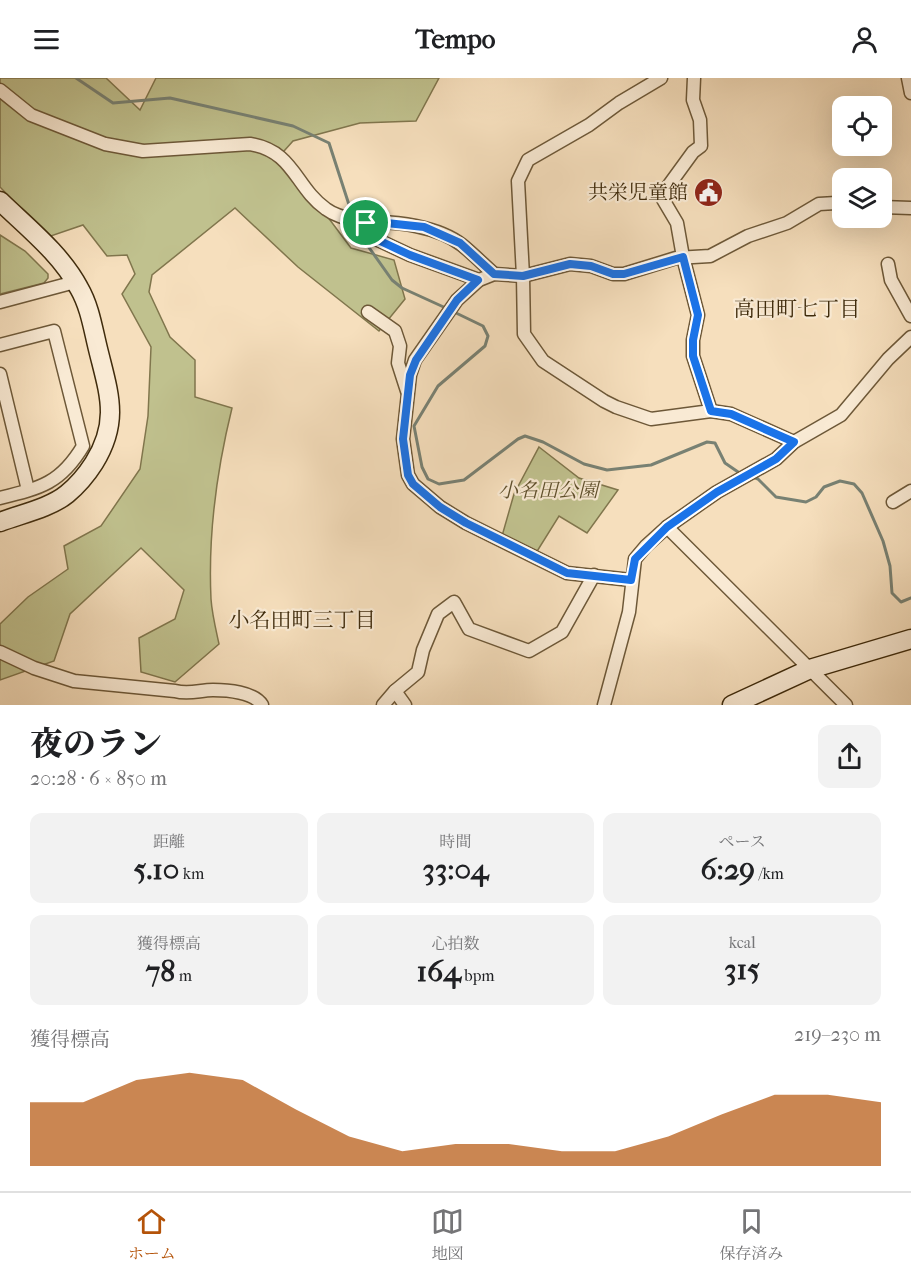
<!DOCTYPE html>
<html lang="ja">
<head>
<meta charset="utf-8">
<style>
  body { margin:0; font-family:"IM FELL French Canon","Noto Serif JP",serif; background:#f2f2f2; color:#202124; height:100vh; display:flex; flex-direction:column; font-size:22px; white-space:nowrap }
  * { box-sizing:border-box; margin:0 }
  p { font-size:20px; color:#757577 }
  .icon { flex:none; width:33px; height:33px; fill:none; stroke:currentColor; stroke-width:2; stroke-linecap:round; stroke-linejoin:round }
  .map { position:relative; height:627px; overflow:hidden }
  .panel { display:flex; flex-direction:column; background:#fff; flex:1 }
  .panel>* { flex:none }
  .buttons { position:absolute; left:832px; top:18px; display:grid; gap:12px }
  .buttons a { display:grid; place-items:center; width:60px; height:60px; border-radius:12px; background:#fff; box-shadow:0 6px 24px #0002; font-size:30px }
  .pin { position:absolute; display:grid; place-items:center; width:51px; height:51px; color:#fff; margin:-26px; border:3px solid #fff; border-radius:50%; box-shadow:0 2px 6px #0007 }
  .round { display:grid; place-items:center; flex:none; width:63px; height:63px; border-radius:12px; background:#f2f2f2 }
  .overview { display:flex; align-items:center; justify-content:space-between; height:102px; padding:0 30px }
  h1 { font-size:33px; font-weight:800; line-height:45px }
  .figures { display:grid; grid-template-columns:repeat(3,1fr); gap:9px; height:102px; padding:6px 30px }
  .figures div { display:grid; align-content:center; border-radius:12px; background:#f2f2f2; text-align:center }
  .figures b { font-size:30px; font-weight:800 }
  .figures small { font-size:16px; font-weight:400 }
  .figures p { font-size:16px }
  .chart { height:168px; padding:12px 30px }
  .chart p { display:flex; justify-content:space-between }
  .chart svg { width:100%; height:108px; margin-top:6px; fill:#b45309; opacity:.7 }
  header { display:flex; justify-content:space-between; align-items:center; height:78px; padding:0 30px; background:#fff; font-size:27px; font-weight:800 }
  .dock { display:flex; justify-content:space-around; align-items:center; height:84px; border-top:2px solid #e0e0e0; background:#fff; font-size:16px; color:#757577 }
  .dock a { display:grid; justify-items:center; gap:3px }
  .dock .current { color:#b45309 }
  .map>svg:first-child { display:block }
</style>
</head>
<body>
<header><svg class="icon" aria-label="menu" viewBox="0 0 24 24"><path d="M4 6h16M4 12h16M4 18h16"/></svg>Tempo<svg class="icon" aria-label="person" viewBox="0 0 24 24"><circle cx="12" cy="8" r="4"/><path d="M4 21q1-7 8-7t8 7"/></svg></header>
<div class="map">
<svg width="911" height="627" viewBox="0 0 911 627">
  <rect width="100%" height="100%" fill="#f6dfbd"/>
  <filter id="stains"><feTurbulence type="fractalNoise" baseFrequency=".00333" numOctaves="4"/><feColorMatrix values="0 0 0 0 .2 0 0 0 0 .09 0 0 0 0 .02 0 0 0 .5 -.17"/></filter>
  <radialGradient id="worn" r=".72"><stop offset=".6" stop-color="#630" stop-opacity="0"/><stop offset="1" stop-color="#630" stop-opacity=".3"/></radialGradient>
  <g fill="#c0c18e" stroke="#80764d" stroke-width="1.5">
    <path d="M0 0H106L140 32 156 0H439L416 43 360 45 293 63 276 82 324 134 351 170 394 182 405 221 379 253 298 189 235 130 152 197 149 214 170 259 195 282V319L232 330C217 391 208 458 211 521 212 536 216 552 219 566L175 604 141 594 139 560 175 541 184 512 141 470 70 536 54 583 0 602V546L28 519 68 491 64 468 101 448 140 391 148 338 151 269 122 216 135 196 127 177 107 178 83 147 48 159 0 109Z"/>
    <path d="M0 157 25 173 48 196V200L44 205 0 216Z"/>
    <path d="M539 369 579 400 618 412 587 455 559 438 536 475 502 458 514 416Z"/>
  </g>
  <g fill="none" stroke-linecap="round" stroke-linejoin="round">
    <g stroke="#788173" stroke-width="3">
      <path d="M76 0 113 25 170 20 293 48 329 65 352 136"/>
      <path d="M355 146 358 154 392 202 402 210 448 231"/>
      <path d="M454 234 483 248 488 258 485 268 438 308 414 348 422 389 428 401 439 406 464 402 518 361 525 358 543 364 584 386 607 392 651 387 707 364 715 365 725 385 741 396"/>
      <path d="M753 399 758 401 776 419 806 424 816 419 824 409 840 403 854 406 862 415 883 463 890 488 892 515 901 524 911 520"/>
    </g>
    <defs>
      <g id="street">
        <path d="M661 0 619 25 589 47 528 82 518 103 523 198 524 256 543 283 604 323 616 329 651 341 711 333 731 336 794 364"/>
        <path d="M694 0 693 22 700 42 701 68 693 74 661 118 677 145 683 179 698 237 693 262V278L711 333"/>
        <path d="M908 0 911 15"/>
        <path d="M0 12 31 37 105 66 143 73 250 66C294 73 295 109 326 131 338 140 353 141 366 145L378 162 410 177 479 202"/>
        <path d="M882 129 911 130"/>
        <path d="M366 145C395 142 439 149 462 167 473 176 484 187 494 196"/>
        <path d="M888 186 891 202 911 238"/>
        <path d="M0 224 75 204"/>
        <path d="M368 234 395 253 400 268 398 285 407 313"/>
        <path d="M0 267 54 253 83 368C61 405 41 410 0 420"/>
        <path d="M0 296 28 412"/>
        <path d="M893 424 911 413"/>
        <path d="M667 449 846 627"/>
        <path d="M631 502 567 495 466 445 440 429 413 406 408 397 403 361 410 297 415 282 457 222 479 202 494 196 523 198 570 186 591 188 613 196H624L676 180 710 178 748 158 787 145 819 126 836 125 843 126"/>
        <path d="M0 574 34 590 74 603 175 613C189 617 200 612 213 612 227 612 254 614 262 627"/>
        <path d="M395 613 405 627"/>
        <path d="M383 627 395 613 418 594 423 572 438 536 454 524 469 551 529 573 562 554 594 497"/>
        <path d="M604 627 629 534 635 481 646 468 667 449 717 414 776 381 794 364 841 337 888 281 911 259"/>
      </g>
      <g id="secondary">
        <path d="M0 123C28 150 61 176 79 210 90 229 93 251 98 271 109 316 120 343 94 385 87 396 78 407 67 416 50 430 21 436 0 444"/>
        <path d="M732 627 810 591 911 561"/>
      </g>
    </defs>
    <use href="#street" stroke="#6d5838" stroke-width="15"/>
    <use href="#secondary" stroke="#3f2b0c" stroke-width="21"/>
    <use href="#street" stroke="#f9ead4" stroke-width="12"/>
    <use href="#secondary" stroke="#f9ead4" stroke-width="18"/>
  </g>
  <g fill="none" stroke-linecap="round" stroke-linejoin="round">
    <defs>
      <path id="route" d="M377 144 424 149 460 165 494 196 523 198 570 186 591 188 613 196H624L683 179 698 237 693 262V278L711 333 731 336 794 364 776 381 717 414 667 449 635 481 631 502 567 495 466 445 440 429 413 406 408 397 403 361 410 297 416 282 457 222 478 202 410 177 378 162 366 145Z"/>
    </defs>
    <use href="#route" stroke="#fff" stroke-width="12"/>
    <use href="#route" stroke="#1a73e8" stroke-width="8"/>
  </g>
  <defs>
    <symbol id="civic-disc" viewBox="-11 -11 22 22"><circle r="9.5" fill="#8f2418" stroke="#f9ead4"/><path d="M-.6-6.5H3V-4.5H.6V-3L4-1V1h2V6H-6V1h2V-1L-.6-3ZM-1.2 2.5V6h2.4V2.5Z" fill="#fff"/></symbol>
  </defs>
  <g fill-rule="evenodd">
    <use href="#civic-disc" x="692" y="98" width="33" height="33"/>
  </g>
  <g text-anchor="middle" stroke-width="4.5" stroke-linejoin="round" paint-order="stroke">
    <g font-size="20" fill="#3f2b0c" stroke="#f9ead4" text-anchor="end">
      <text x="688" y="121">共栄児童館</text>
    </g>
    <g font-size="20" font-style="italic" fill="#5f502c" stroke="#f9ead4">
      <text x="548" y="419">小名田公園</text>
    </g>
    <g font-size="21" fill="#3f2b0c" stroke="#f9ead4">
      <text x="797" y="238">高田町七丁目</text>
      <text x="302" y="549">小名田町三丁目</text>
    </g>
  </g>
  <rect width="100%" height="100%" filter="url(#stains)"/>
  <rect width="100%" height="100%" fill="url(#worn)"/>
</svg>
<div class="buttons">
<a><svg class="icon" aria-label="locate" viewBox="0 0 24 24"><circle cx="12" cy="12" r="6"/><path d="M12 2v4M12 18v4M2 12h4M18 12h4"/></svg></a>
<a><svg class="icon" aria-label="layers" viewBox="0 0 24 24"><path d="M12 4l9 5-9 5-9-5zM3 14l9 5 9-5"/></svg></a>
</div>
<div class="pin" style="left:366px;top:145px;background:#1e9e55"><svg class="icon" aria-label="arrive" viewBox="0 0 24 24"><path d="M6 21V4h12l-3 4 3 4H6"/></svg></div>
</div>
<section class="panel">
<div class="overview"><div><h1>夜のラン</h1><p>20:28 · 6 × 850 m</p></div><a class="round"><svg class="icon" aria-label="share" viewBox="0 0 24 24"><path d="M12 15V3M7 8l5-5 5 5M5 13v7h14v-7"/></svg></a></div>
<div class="figures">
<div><p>距離</p><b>5.10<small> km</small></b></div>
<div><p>時間</p><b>33:04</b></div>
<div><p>ペース</p><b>6:29<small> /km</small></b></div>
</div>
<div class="figures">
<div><p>獲得標高</p><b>78<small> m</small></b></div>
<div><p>心拍数</p><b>164<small> bpm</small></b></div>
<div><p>kcal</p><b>315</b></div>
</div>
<div class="chart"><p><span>獲得標高</span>219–230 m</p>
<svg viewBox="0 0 160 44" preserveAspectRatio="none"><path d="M0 44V18L10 18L20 9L30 6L40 9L50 21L60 32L70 38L80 35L90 35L100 38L110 38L120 32L130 23L140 15L150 15L160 18V44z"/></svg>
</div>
</section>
<nav class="dock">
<a class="current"><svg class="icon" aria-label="home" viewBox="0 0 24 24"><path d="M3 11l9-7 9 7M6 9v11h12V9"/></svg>ホーム</a>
<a><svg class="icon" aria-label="map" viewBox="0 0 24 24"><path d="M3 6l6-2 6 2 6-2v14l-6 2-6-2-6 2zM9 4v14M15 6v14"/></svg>地図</a>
<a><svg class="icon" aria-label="saved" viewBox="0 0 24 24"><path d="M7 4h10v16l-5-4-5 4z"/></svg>保存済み</a>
</nav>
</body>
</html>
